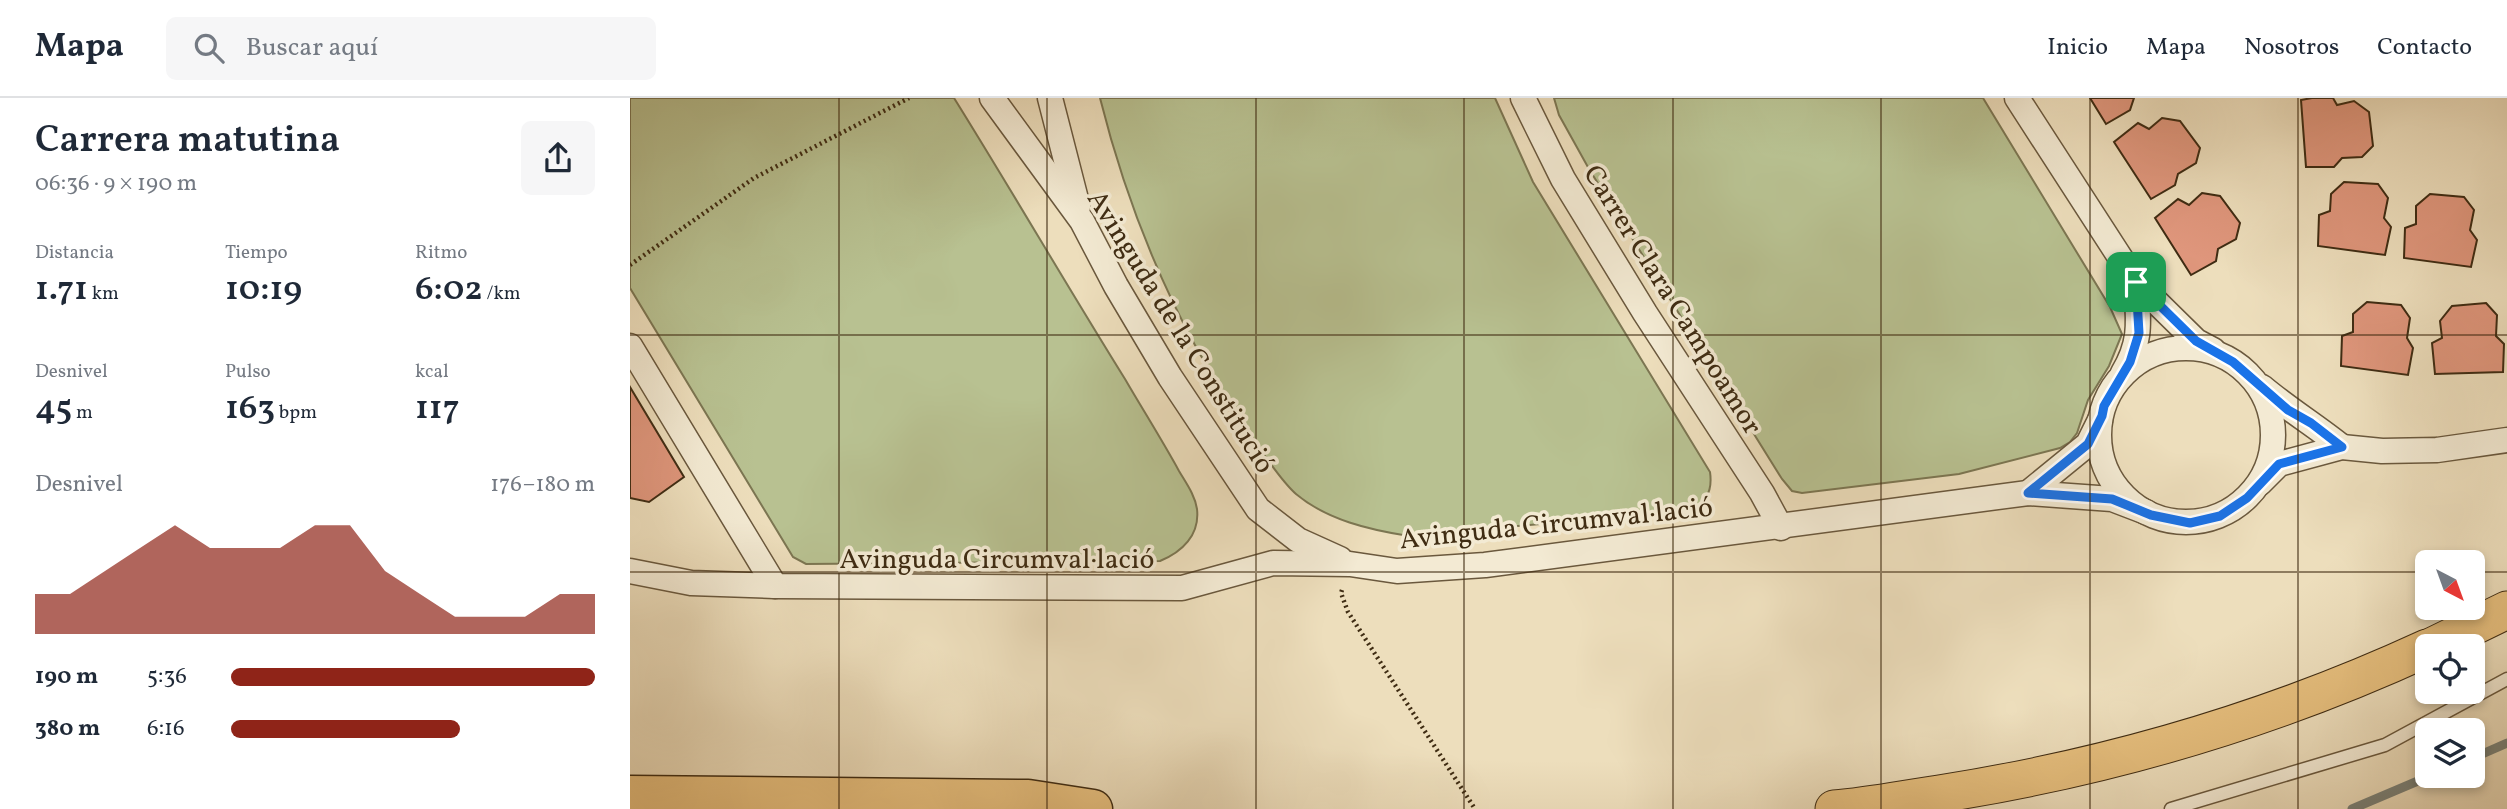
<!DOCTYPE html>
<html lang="es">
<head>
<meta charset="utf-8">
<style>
  body { margin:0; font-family:Vollkorn,serif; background:#f6f6f7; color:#1f2937; height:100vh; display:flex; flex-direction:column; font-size:26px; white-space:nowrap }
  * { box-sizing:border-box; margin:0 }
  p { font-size:23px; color:#747a83 }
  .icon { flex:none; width:38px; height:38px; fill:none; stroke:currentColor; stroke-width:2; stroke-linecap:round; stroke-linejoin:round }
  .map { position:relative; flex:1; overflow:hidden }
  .panel { display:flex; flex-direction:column; background:#fff; width:630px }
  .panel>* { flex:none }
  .needle { width:46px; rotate:139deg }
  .controls { position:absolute; left:1785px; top:452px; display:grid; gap:14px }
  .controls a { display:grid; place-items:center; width:70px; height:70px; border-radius:10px; background:#fff; box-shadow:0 4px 10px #0003; font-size:35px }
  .pin { position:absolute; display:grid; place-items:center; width:60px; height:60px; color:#fff; margin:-30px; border-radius:14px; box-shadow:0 4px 10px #0006 }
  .round { display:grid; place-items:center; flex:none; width:74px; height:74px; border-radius:10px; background:#f6f6f7 }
  .headline { display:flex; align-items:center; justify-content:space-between; height:119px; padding:0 35px }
  h1 { font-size:38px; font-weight:600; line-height:52px }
  .metrics { display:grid; grid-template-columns:repeat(3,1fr); gap:10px; height:119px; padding:7px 35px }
  .metrics div { display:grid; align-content:center }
  .metrics b { font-size:35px; font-weight:600 }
  .metrics small { font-size:19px; font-weight:400 }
  .metrics p { font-size:19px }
  .chart { height:196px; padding:14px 35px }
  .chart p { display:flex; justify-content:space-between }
  .chart svg { width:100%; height:126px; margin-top:7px; fill:#8f2418; opacity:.7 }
  ul { padding:0 35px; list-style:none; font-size:23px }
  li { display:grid; grid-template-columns:112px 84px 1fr; align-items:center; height:52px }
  li i { height:18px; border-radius:9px; background:#8f2418 }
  header { display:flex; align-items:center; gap:42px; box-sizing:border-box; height:98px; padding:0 35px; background:#fff; border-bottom:2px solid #e0e1e3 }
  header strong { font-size:33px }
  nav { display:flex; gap:38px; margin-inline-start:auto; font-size:24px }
  .search { width:490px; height:63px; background:#f6f6f7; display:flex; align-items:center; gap:18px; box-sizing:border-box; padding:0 24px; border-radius:10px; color:#747a83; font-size:26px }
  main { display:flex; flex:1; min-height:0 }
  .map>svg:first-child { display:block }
</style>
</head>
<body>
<header>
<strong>Mapa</strong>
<div class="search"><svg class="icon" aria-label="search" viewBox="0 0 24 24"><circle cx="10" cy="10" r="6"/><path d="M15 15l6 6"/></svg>Buscar aquí</div>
<nav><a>Inicio</a><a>Mapa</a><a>Nosotros</a><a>Contacto</a></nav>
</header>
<main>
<section class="panel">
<div class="headline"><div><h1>Carrera matutina</h1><p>06:36 · 9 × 190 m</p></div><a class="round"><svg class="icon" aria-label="share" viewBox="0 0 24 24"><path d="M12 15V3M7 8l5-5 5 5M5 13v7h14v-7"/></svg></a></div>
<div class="metrics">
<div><p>Distancia</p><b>1.71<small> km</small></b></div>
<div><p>Tiempo</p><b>10:19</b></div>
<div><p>Ritmo</p><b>6:02<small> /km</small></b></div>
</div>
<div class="metrics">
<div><p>Desnivel</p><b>45<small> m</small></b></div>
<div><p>Pulso</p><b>163<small> bpm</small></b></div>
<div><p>kcal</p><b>117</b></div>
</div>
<div class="chart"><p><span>Desnivel</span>176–180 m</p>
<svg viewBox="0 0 160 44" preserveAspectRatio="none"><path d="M0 44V30L10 30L20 22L30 14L40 6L50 14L60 14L70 14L80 6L90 6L100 22L110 30L120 38L130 38L140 38L150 30L160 30V44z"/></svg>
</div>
<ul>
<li><b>190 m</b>5:36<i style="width:100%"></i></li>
<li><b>380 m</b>6:16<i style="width:63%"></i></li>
</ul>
</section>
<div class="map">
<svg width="1877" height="711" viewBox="0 0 1877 711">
  <rect width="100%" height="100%" fill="#eddebc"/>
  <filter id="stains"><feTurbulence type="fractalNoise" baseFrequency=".00286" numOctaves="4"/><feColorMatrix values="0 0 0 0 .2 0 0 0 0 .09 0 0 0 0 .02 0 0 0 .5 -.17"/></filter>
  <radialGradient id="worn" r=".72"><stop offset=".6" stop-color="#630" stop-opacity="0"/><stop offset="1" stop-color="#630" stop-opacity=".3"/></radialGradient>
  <g fill="#b8c191" stroke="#7c7652" stroke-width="2">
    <path d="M0 0H324C382 93 437 188 495 281 513 312 532 342 549 373 556 385 565 397 567 411 570 437 552 454 530 463L176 466 163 459 0 190Z"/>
    <path d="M470 0H865L903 84 1080 374C1083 395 1075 407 1054 413L779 438C740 432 697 422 666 396 650 382 630 351 618 333 547 231 500 120 470 0Z"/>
    <path d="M924 0H1353L1480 209 1492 236 1479 268 1458 302 1447 335 1440 344 1430 350 1329 376 1172 395 1162 393 1152 381 959 71 929 17Z"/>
  </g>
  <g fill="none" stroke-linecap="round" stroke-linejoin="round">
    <g stroke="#798179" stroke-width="9">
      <path d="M1843 660 1877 645"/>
      <path d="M1722 711 1802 677"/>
    </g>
  </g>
  <g fill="#df967c" stroke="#3f2c13" stroke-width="2">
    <path d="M1460 0H1504L1500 12 1476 26Z"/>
    <path d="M1682 0H1703L1707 7 1724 3 1739 14 1743 48 1732 59 1712 60 1704 69H1676L1671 2Z"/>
    <path d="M1532 20 1550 23 1570 50 1566 65 1548 76 1545 87 1521 101 1484 44 1508 25 1519 31Z"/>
    <path d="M1714 84 1748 86 1758 100 1754 120 1761 129 1755 157 1688 148 1689 117 1700 113 1701 96Z"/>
    <path d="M1572 95 1590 98 1610 125 1606 141 1588 151 1586 163 1561 177 1525 120 1548 101 1559 107Z"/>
    <path d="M1800 96 1834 99 1844 112 1840 132 1847 142 1841 169 1774 160 1775 130 1786 126V108Z"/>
    <path d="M1737 204 1771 207 1780 220 1777 240 1783 250 1778 277 1711 268 1712 238 1723 234V216Z"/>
    <path d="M1856 205 1867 217 1866 238 1874 246 1873 274 1805 276 1802 245 1812 240 1810 223 1822 208Z"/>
    <path d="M0 289 54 379 19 404 0 400Z"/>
  </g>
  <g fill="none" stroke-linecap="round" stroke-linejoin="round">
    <defs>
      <path id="service" d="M1541 711 1755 647 1877 581"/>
      <g id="minor">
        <path d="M362 0 452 123 486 188 540 279 628 411 668 442 710 461"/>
        <path d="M420 0 448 109"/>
        <path d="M893 0 933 81 1015 215 1132 395 1151 430"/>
        <path d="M1387 0 1506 184"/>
        <path d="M0 248 145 488"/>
        <circle cx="1556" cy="337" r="87"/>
        <path d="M1493 275C1513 242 1508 220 1506 184L1566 243 1583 252"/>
        <path d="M1632 289C1658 311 1686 328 1712 349"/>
        <path d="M1630 385 1649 366 1712 349 1752 353 1807 352 1877 342"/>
        <path d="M1398 395 1458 346 1470 322"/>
        <path d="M0 473 61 485 145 488 552 490 643 465 720 466 767 473 855 467 1398 395 1482 401 1516 414"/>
      </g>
      <g id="primary">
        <path d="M1803 548 1877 512"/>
        <path d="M1204 711C1239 708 1274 701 1309 696 1476 670 1643 621 1797 550"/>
      </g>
      <path id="motorway" d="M0 697 398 701 463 711"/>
    </defs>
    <use href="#service" stroke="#6a583d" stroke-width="15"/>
    <use href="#minor" stroke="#6a583d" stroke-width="27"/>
    <use href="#primary" stroke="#3f2c13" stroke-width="39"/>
    <use href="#motorway" stroke="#3f2c13" stroke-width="41"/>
    <g stroke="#3f2c13" stroke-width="4.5" stroke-dasharray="2 3.5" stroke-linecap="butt">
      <path d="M0 167 124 80 279 0"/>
      <path d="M712 492 711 495 718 514 845 711"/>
    </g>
    <use href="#service" stroke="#f3ead3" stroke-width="12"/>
    <use href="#minor" stroke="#f3ead3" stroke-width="24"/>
    <use href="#primary" stroke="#e6bf7e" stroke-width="37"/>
    <use href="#motorway" stroke="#e6bf7e" stroke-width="38"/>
  </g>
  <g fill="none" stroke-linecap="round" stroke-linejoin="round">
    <defs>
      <path id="route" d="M1506 184 1566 243 1603 264 1658 312 1681 325 1712 349 1649 366 1617 400 1590 418 1560 425 1521 417 1482 401 1398 395 1458 346 1472 318 1474 308 1500 264 1509 235Z"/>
    </defs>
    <use href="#route" stroke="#fff" stroke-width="14"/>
    <use href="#route" stroke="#1a73e8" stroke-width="9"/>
  </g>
  <path fill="none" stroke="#3f2c13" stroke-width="2" stroke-opacity="0.55" d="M209 0V711M417 0V711M626 0V711M834 0V711M1043 0V711M1251 0V711M1460 0V711M1668 0V711M0 237H1877M0 474H1797M1843 474H1877"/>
  <g text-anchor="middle" stroke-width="7" stroke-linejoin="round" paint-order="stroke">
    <g font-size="28" fill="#3f2c13" stroke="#f3ead3">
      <text transform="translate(1044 201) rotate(58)" y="10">Carrer Clara Campoamor</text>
      <text transform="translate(552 233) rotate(58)" y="10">Avinguda de la Constitució</text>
      <text transform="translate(926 424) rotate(-6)" y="10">Avinguda Circumval·lació</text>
      <text x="367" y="470">Avinguda Circumval·lació</text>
    </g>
  </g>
  <rect width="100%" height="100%" filter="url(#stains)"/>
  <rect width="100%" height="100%" fill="url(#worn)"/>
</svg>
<div class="controls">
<a><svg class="needle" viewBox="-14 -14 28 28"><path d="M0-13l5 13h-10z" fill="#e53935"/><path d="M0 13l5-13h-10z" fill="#747a83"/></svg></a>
<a><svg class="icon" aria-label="locate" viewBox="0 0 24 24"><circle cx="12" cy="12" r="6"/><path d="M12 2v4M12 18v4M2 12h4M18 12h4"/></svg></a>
<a><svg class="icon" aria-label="layers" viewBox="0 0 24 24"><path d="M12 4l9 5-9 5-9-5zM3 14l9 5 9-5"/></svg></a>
</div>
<div class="pin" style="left:1506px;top:184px;background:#1e9e55"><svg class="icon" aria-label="arrive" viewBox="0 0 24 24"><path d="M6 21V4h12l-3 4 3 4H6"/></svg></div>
</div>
</main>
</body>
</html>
